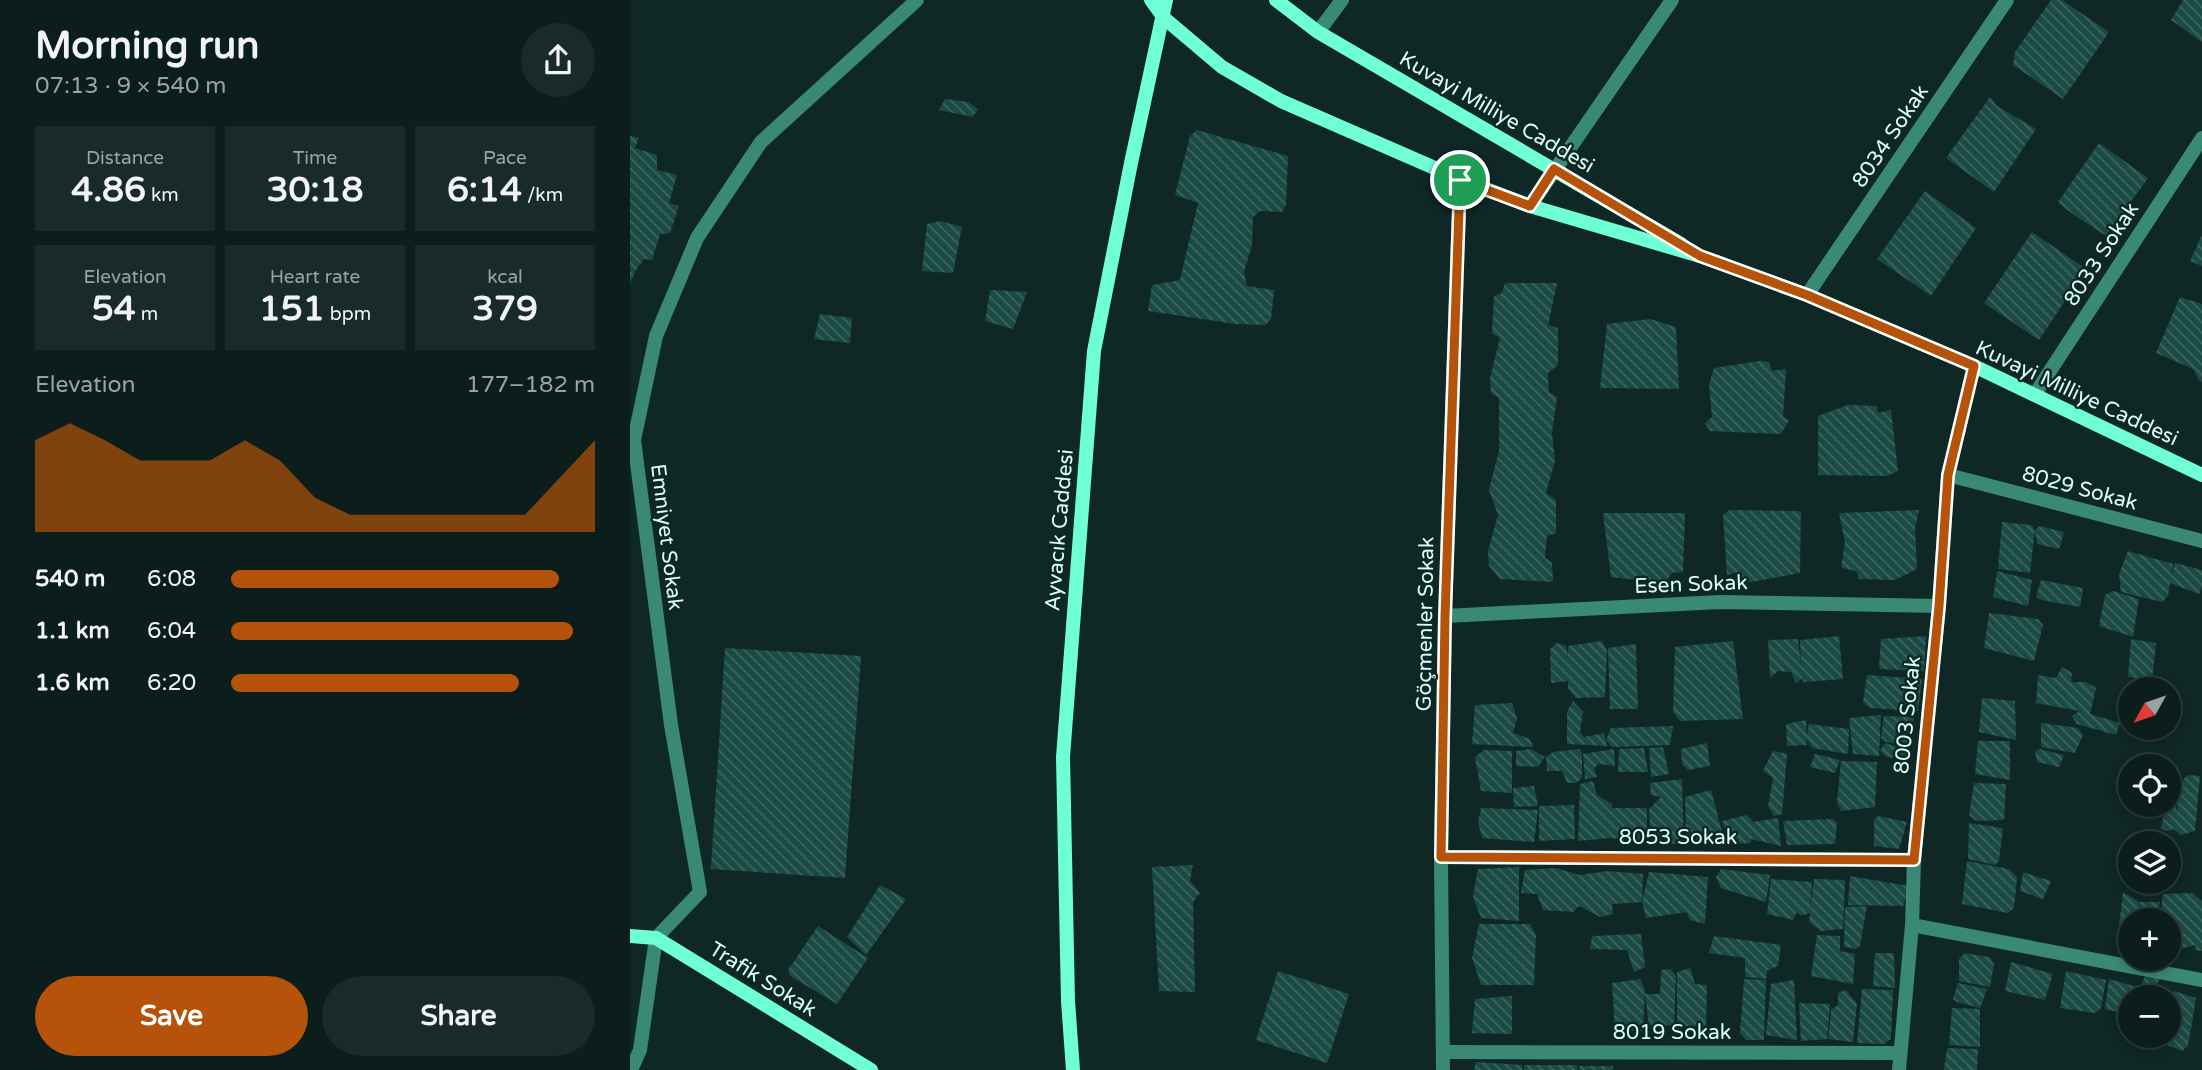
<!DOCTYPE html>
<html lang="en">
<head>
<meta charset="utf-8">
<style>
  body { margin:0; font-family:"Varela Round",sans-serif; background:#192b29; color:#f1f3f6; height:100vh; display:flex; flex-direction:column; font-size:26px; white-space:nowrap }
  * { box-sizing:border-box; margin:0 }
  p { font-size:23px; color:#9aa2a3 }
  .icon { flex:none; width:38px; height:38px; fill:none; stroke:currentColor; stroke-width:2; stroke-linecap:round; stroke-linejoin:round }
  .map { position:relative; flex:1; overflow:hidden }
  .drawer { display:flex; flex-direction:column; background:#0b1e1c; width:630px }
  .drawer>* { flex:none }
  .needle { width:46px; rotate:230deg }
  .tools { position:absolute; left:1488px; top:677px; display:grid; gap:14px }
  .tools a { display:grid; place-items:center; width:63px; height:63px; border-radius:50%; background:#0b1e1c; box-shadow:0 4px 10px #0003,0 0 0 2px #2b3c3b; font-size:35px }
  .pin { position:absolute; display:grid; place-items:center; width:60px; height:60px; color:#fff; margin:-30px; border:4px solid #fff; border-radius:50%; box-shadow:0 2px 7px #0007 }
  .round { display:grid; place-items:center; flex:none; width:74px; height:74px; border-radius:37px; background:#192b29 }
  .headline { display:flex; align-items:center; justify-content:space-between; height:119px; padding:0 35px }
  h1 { font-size:38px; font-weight:700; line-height:52px }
  .stats { display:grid; grid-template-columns:repeat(3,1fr); gap:10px; height:119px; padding:7px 35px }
  .stats div { display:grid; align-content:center; border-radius:0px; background:#192b29; text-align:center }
  .stats b { font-size:35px; font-weight:700 }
  .stats small { font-size:19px; font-weight:400 }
  .stats p { font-size:19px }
  .chart { height:196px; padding:14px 35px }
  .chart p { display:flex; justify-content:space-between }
  .chart svg { width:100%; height:126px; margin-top:7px; fill:#b45309; opacity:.7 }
  .button { display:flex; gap:14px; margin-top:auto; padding:14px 35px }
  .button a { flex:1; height:80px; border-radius:42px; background:#b45309; color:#fff; font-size:28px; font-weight:700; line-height:80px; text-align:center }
  .button a+a { background:#192b29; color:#f1f3f6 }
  ul { padding:0 35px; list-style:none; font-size:23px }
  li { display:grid; grid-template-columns:112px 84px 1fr; align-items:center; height:52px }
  li i { height:18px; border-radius:9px; background:#b45309 }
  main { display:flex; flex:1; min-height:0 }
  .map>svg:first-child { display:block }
</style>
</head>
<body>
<main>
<section class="drawer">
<div class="headline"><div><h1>Morning run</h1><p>07:13 · 9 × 540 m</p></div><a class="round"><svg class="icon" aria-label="share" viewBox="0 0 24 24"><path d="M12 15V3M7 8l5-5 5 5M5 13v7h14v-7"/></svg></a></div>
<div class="stats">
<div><p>Distance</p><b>4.86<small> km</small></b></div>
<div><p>Time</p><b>30:18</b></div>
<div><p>Pace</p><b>6:14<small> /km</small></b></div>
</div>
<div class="stats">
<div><p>Elevation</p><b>54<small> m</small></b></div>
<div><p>Heart rate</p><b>151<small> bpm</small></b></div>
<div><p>kcal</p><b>379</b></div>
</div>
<div class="chart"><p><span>Elevation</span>177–182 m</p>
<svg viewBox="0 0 160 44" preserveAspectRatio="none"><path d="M0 44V12L10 6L20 12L30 19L40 19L50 19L60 12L70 19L80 32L90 38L100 38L110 38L120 38L130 38L140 38L150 25L160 12V44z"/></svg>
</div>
<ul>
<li><b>540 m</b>6:08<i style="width:90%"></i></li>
<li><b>1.1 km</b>6:04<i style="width:94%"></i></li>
<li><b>1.6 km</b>6:20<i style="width:79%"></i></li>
</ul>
<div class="button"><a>Save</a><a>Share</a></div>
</section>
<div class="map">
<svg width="1572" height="1070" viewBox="0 0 1572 1070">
  <defs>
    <pattern id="building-back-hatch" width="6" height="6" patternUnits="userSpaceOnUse" patternTransform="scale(1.75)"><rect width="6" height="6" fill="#1b4a45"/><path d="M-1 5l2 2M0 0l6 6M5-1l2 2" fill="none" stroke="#3b6561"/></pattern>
  </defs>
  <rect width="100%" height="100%" fill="#0f2825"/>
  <g fill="url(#building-back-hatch)">
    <path d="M1421 0H1432L1479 32 1433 99 1383 65 1385 52Z"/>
    <path d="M1553 0H1572V42L1541 20Z"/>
    <path d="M1360 97 1367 106 1406 129 1364 192 1316 158Z"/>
    <path d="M315 99 338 102 348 109 343 117 309 110Z"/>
    <path d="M567 130 658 156 656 205 652 212 630 211 623 217 622 245 614 272 617 286 644 290 641 320 635 325 606 324 518 311 522 285 550 280 568 203 545 195 560 136Z"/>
    <path d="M0 136 9 138 5 148 27 155V170L47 175 39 203 49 206 40 233 30 234 22 260 14 259 5 271 0 284Z"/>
    <path d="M1469 143 1518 178 1476 236 1437 210 1428 202Z"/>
    <path d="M1295 191 1346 228 1301 296 1247 259Z"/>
    <path d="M310 221 332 227 323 273 292 271 297 224Z"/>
    <path d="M1402 232 1456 269 1409 340 1354 303Z"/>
    <path d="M1572 235V266L1560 261Z"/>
    <path d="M875 283H927L918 325 928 328V365L918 373 919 392 927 397 922 433 925 461 916 493 926 500V533L917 536 915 558 922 562 923 582 870 579 859 566 858 551 868 515 859 490 869 450V398L861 393 860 378 870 338 862 333 864 296 872 293Z"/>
    <path d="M360 290 397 292 383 329 355 321Z"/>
    <path d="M1550 297 1572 304V382L1569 380 1563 369 1526 353Z"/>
    <path d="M190 314 222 318 220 343 184 339Z"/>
    <path d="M1020 319 1046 327 1049 389 970 388 977 324Z"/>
    <path d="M1130 361 1139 362 1142 371 1156 369 1153 417 1159 420 1151 434 1080 431 1075 423 1082 417 1079 385 1084 368Z"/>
    <path d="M1218 405 1246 406 1248 413 1261 410 1268 471 1257 476 1188 475V416Z"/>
    <path d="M1100 510 1171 511 1170 573 1121 582 1112 581 1109 572 1097 575 1093 515Z"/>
    <path d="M1289 510 1285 528 1287 569 1265 580 1229 579 1227 572 1211 567 1215 543 1209 513Z"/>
    <path d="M973 513H1055L1053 572 1042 573 1035 583 981 577Z"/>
    <path d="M1372 522 1401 525 1405 530 1400 573 1368 569Z"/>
    <path d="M1410 526 1434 532 1429 549 1407 544 1405 530Z"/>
    <path d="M1498 551 1543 564 1541 577 1545 563 1572 570V586L1569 594 1540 583 1538 596 1532 602 1491 592 1489 574Z"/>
    <path d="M1367 571 1402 580 1398 606 1363 597Z"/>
    <path d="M1411 580 1453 588 1450 607 1411 600 1406 597Z"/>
    <path d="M1483 591 1509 599 1503 637 1469 626 1475 595Z"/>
    <path d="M1359 613 1408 619 1413 625 1404 661 1354 648Z"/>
    <path d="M1209 636 1213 679 1173 682V678L1166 683 1161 672 1148 671 1140 678 1138 640 1168 639 1171 666 1170 640Z"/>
    <path d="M1296 636 1294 671 1249 669 1251 639Z"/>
    <path d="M1501 639 1526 643 1522 681 1498 677Z"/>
    <path d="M972 641 977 651 975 697 946 698 938 689V681L921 683 920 649 927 643 936 646 938 656V646Z"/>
    <path d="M1103 641 1113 719 1050 721 1043 712 1045 647Z"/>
    <path d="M1006 644 1008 709H980L978 648Z"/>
    <path d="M95 648 231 656 215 878 81 869Z"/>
    <path d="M1432 667 1442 673 1441 682H1456L1466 688 1460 714 1490 723 1486 735 1447 724 1442 716 1449 711 1406 703 1408 675 1426 678Z"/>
    <path d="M1237 675 1292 679 1288 711 1240 708 1233 702Z"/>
    <path d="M1352 698 1385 701 1386 740 1349 732Z"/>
    <path d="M943 701 953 712 950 732 954 737 974 733 977 746 937 744V712Z"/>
    <path d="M882 703 887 718 883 733 900 739 903 747 842 744 845 705Z"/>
    <path d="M1251 715 1249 756 1223 754 1219 718Z"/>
    <path d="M1254 716 1284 717 1280 746 1256 742 1251 738Z"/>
    <path d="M1176 720 1177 736 1179 724 1219 729 1218 754 1182 748 1177 739V745L1157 746 1156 724Z"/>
    <path d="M1411 723 1448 728 1453 735 1445 753 1411 747Z"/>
    <path d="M1043 726 1040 745 982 747 976 740 981 728Z"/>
    <path d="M1348 741H1380V780L1345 774Z"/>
    <path d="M1077 743 1080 766 1058 770 1052 764 1051 749Z"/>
    <path d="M1255 743 1282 752 1277 760 1257 757 1250 751Z"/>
    <path d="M1033 747 1039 774 1021 777 1019 748Z"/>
    <path d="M1014 748 1018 772H988L989 749Z"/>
    <path d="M901 749 915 757 908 767 886 766V751Z"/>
    <path d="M949 749 952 754V778L946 783H937L932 771H917L916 757 923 752Z"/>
    <path d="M984 749 985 766 969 764 964 768 967 777 955 779 953 754Z"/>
    <path d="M1409 749 1434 755 1429 767 1407 762 1405 752Z"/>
    <path d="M854 750 882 751V793L851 791 845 757Z"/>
    <path d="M1143 751 1157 754 1152 814 1144 816 1138 806 1143 778 1133 771Z"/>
    <path d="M1185 754 1210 760 1205 773 1180 767Z"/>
    <path d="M1211 761 1247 762 1245 807 1211 811 1207 803Z"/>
    <path d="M1538 772H1547L1552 778V782L1557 775 1570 776 1565 831 1551 835 1544 829 1536 831 1531 828 1536 805 1546 804V813L1548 801H1538Z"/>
    <path d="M1052 779 1054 844 1021 843 1019 809 1031 797 1021 795 1020 783Z"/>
    <path d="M963 781 967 795 982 804V808H1017V841L980 838 948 841 950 784Z"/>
    <path d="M1344 783 1376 784 1374 820 1346 821 1339 815Z"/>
    <path d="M904 786 908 806 884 807 883 788Z"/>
    <path d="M1081 790 1094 839 1056 840 1055 797Z"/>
    <path d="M944 805 945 839 909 841V806Z"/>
    <path d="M851 808 908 810 904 842 852 838 848 822Z"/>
    <path d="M1117 815 1123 822 1148 818 1151 846 1121 839V843L1101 844 1092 821Z"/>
    <path d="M1248 816 1277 822 1269 849 1244 846V820Z"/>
    <path d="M1203 819 1207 823 1205 844 1157 845 1153 821Z"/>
    <path d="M1339 823 1373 828 1369 861 1365 865 1338 859Z"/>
    <path d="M1337 861 1379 869 1387 877 1384 908 1378 913 1332 904Z"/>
    <path d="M563 865 560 881 570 893 563 902 565 992 529 991 522 867Z"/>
    <path d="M889 867V921L851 918 843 897 848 869Z"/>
    <path d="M925 868 950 875 978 871 1013 874 1012 902 982 904 983 914 970 917 949 906 943 912 913 910 907 894 891 893 895 870Z"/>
    <path d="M1091 869 1140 875 1136 902 1091 888 1086 877Z"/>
    <path d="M1019 872 1078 877 1075 924 1060 920 1057 912 1016 918 1012 902Z"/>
    <path d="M1393 872 1421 881 1413 899 1390 891Z"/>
    <path d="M1220 876 1279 886 1273 906 1218 905Z"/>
    <path d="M1141 879 1182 882 1180 911 1184 879 1215 880 1213 929 1191 931 1179 922 1180 913 1171 916 1167 912 1163 920 1137 914Z"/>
    <path d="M250 885 276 899 236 955 217 937Z"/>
    <path d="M1493 892 1509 902H1530L1526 920H1500V938L1488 935Z"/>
    <path d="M1562 893 1572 901V951L1565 950 1566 945 1546 950 1538 946V920H1530L1533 894Z"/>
    <path d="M1237 906 1230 946 1226 949 1214 947 1215 907Z"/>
    <path d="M849 924H900L906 935 904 985H851L842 958Z"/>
    <path d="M188 926 238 958 207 1004 160 976 158 970Z"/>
    <path d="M1011 934 1015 967 1004 972 997 950 960 949 962 936Z"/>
    <path d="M1187 935 1210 936V951L1225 954 1223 984 1181 976Z"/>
    <path d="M1084 936 1151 945 1148 966 1137 971 1136 979 1115 977V958L1079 953Z"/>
    <path d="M1245 953H1264L1265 988 1243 986Z"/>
    <path d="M1335 953 1359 957 1364 964 1360 987 1329 981V959Z"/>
    <path d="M1381 962 1423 974 1415 1000 1375 991Z"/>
    <path d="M1060 968 1065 984 1077 985 1076 1026H1047V972Z"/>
    <path d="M1041 969 1046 976 1044 1025 1019 1026 1015 994H1030L1031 970Z"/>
    <path d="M648 971 719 994 697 1063 626 1040Z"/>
    <path d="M1436 971 1476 980 1471 1008 1465 1013 1430 1008Z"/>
    <path d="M1515 976 1530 979 1525 987 1535 994 1534 998H1500V1015L1475 1009 1479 979 1510 988Z"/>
    <path d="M1010 979 1015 990 1013 1031H985L982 983Z"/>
    <path d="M1114 979 1136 980 1134 1040H1116L1110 1033Z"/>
    <path d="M1164 980 1167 1040 1136 1035 1141 984Z"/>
    <path d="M1328 983 1357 989 1350 1008 1327 1002 1323 999Z"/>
    <path d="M1232 989 1263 990 1261 1039 1254 1044 1227 1043Z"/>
    <path d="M1216 990 1227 1004 1223 1042 1198 1039 1201 1010 1208 1005V993Z"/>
    <path d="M1544 991 1566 998 1558 1046 1552 1051 1530 1042 1531 1036H1538V996Z"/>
    <path d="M882 996V1034L842 1033 845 999Z"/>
    <path d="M1169 1003 1200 1004 1197 1039 1171 1041Z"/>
    <path d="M1322 1008 1350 1009V1047L1319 1045Z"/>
    <path d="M1317 1048 1348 1049 1347 1070H1314Z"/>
    <path d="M846 1062 892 1065V1070H844Z"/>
    <rect x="894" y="1065" width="53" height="5"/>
    <rect x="949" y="1066" width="34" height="4"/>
  </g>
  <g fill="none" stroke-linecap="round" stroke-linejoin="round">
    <g stroke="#398974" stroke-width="14">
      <path d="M688 32 712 0"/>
      <path d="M900 206 1042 0"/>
      <path d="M1177 295 1377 0"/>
      <path d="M1405 394 1572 138"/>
      <path d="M1318 475 1572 541"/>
      <path d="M815 616 1090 602 1309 606"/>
      <path d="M811 857 1284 860"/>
      <path d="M1282 925 1572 980"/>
      <path d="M814 1052 1270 1053"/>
      <path d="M1 1070 10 1050 26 938 70 892 41 725 4 440 26 336 67 238 131 142 287 0"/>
      <path d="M813 1070 811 857 815 616 830 179"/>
      <path d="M1269 1070 1282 925 1284 860 1309 606 1318 475 1344 366"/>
    </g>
    <g stroke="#6effd7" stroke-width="14">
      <path d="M521 0 534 18 592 67 651 101 830 179 900 206 1070 256 1177 295 1344 366 1572 475"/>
      <path d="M646 0 688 32 1051 244"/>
      <path d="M0 936 26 938 241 1070"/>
      <path d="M443 1070 438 1001 433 757 464 351 501 163 536 0"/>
    </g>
  </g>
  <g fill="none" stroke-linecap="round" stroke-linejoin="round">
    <defs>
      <path id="route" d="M924 169 1070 256 1177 295 1344 366 1318 475 1309 606 1284 860 811 857 815 617 830 180 900 206Z"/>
    </defs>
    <use href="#route" stroke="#fff" stroke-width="14"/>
    <use href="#route" stroke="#b45309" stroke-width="9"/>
  </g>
  <g text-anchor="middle" stroke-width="5" stroke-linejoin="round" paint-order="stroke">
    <g font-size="21" fill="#d7fff7" stroke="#0f2825">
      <text transform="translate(867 112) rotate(30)" y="7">Kuvayi Milliye Caddesi</text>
      <text transform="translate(1260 136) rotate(-56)" y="7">8034 Sokak</text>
      <text transform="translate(1471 254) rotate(-57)" y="7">8033 Sokak</text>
      <text transform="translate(1447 393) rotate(25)" y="7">Kuvayi Milliye Caddesi</text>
      <text transform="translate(1450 488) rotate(15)" y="7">8029 Sokak</text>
      <text transform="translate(429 530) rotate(-85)" y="7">Ayvacık Caddesi</text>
      <text transform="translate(37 537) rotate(83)" y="7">Emniyet Sokak</text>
      <text transform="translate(1061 584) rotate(-2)" y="7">Esen Sokak</text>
      <text transform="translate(795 624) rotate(-89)" y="7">Göçmenler Sokak</text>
      <text transform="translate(1277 715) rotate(-84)" y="7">8003 Sokak</text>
      <text x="1048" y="844">8053 Sokak</text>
      <text transform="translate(133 979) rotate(32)" y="7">Trafik Sokak</text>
      <text x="1042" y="1039">8019 Sokak</text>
    </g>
  </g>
</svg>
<div class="tools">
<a><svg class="needle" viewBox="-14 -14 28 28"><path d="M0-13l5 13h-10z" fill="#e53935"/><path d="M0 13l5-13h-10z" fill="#9aa2a3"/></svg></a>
<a><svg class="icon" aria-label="locate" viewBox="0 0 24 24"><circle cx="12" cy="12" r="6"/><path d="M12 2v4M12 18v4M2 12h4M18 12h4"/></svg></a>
<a><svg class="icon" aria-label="layers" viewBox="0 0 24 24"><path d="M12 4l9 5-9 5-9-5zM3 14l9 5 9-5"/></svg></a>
<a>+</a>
<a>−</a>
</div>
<div class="pin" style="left:830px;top:180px;background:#1e9e55"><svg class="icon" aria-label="arrive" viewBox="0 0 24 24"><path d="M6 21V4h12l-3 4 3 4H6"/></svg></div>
</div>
</main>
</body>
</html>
